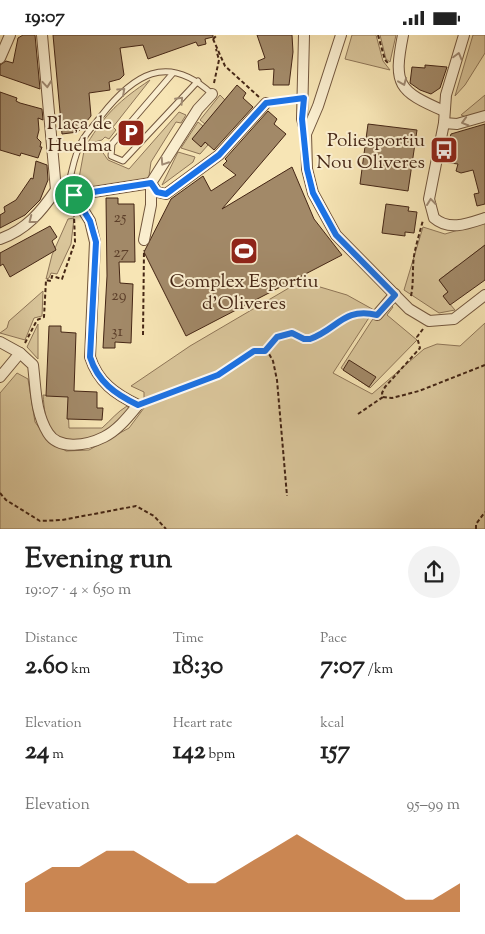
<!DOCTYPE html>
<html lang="en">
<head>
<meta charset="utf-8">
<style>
  body { margin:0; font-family:"Sorts Mill Goudy",serif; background:#f2f2f2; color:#222; height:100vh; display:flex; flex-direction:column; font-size:19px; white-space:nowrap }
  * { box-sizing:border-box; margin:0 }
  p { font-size:16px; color:#767676 }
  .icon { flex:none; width:28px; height:28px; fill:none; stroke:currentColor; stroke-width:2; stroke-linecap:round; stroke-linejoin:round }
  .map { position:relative; height:494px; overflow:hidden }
  .sheet { display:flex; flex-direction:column; background:#fff; flex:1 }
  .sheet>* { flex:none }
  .pin { position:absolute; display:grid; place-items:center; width:42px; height:42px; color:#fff; margin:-21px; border:2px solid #fff; border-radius:50%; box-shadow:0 1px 5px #0007 }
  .round { display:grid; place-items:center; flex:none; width:52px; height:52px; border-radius:26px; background:#f2f2f2 }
  .summary { display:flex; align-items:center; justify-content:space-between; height:85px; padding:0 25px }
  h1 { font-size:28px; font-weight:800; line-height:38px }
  .metrics { display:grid; grid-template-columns:repeat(3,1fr); gap:8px; height:85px; padding:5px 25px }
  .metrics div { display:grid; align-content:center }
  .metrics b { font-size:25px; font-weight:800 }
  .metrics small { font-size:14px; font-weight:400 }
  .metrics p { font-size:14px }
  .chart { height:140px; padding:10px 25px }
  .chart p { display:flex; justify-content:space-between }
  .chart svg { width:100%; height:90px; margin-top:5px; fill:#b45309; opacity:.7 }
  .status { display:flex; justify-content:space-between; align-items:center; height:35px; padding:0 25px; background:#fff; direction:ltr }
  .status svg { height:14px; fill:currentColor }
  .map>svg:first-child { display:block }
</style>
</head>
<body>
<div class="status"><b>19:07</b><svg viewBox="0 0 49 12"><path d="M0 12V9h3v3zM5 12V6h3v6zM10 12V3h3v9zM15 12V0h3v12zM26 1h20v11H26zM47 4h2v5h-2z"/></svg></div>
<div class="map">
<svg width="485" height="494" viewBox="0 0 485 494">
  <rect width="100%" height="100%" fill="#f7e5b5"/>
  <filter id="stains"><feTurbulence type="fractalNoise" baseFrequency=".004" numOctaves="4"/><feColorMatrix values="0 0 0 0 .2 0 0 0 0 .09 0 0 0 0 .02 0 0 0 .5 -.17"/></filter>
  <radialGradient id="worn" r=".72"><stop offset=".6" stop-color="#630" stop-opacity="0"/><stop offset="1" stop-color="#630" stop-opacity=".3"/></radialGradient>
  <g fill="#d9c59a" stroke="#8f7658">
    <path d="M352 0H376L383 26 390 35 345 24Z"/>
    <path d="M380 0H396L390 27 386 24Z"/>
    <path d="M473 0H485V18L465 50 455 61Z"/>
    <path d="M150 45 113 92 116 95 109 104 105 102 102 105 87 109C105 79 120 65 150 45Z"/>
    <path d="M220 60 225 65 205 89 200 85Z"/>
    <path d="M485 60V76L466 82 461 80Z"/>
    <path d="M179 77 186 80 181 88 176 87 151 127 149 141 146 144 87 153 83 152 79 143 84 116 99 112 108 125 129 134Z"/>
    <path d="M198 87 203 91 193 104 201 111 206 107 208 110 200 119 181 113Z"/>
    <path d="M178 117 195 122 193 127 162 150Z"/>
    <path d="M74 183 71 209 57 239 51 238 49 243 46 244 52 220 68 184Z"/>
    <path d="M485 187V210L467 224 476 236 467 243 457 231 439 245 448 257 443 261 455 275 439 278 404 255 423 192 445 199Z"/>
    <path d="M310 249 347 260 374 275 333 338 372 359 424 314 437 309 460 311 485 288V494H0V358L17 338 28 344 35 387 45 401 66 416 89 415 129 393 144 373V357L131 351 190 311 294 250Z"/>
    <path d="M43 256 42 281 34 283 25 305 0 298 7 293 9 286Z"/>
    <path d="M390 270 393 272 387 280 417 305 370 353 341 333 378 276Z"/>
    <path d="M38 289V324L27 312Z"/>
    <path d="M73 356 68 372 69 393H102C111 385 117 377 127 371L130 375C125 380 120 388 114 392 98 402 67 415 52 398 45 388 44 371 43 360L58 361Z"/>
  </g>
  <g fill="#a28968" stroke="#452615">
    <path d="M23 0H35L40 54 0 40V30L6 26 13 28 18 3Z"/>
    <path d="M53 0H213V2L205 4 206 9 198 11 196 7 148 24 143 10 120 13 124 40 120 44 109 47 110 55 89 58 91 81 78 97 62 99Z"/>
    <path d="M257 0H292L293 17 289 50H273L274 34 259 35 258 26 265 23Z"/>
    <path d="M425 30 447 32 440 53 431 59 420 55 410 48 412 32 425 33Z"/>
    <path d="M237 50 246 58 243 63 253 72 214 115 205 107 201 112 192 104Z"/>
    <path d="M0 57 17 63 16 66 20 68 42 74 43 85 38 83 39 95 37 103 41 107 40 112H42L38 123 21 118 20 121 0 115Z"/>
    <path d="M268 76 277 84 274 89 286 99 222 174 292 132 314 184 342 220 186 301 144 217 171 164 203 141 211 156 236 140 223 130 227 126 225 124Z"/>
    <path d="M368 89 417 95 408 156 360 149Z"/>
    <path d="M485 89V169L477 171 474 159 479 158 473 135 461 138 456 136 458 129 443 127 451 99Z"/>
    <path d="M36 126 47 130 48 145 40 165 25 180 0 193V180L5 177 4 172 16 165 31 143 33 144Z"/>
    <path d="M106 163H118V169H134L135 227H119L120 248 133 249 131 308 115 307V313H103L107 241Z"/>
    <path d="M386 169 409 172 408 176 417 177 414 198 405 197V201L382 198Z"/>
    <path d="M50 191 57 202 52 206 56 215 10 242 3 229 0 231V218Z"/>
    <path d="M485 210V245L450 270 443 261 448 257 439 245Z"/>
    <path d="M49 291H61V297L76 298 74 356 97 357V373H103L102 385 67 384 68 362 46 361Z"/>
    <path d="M349 325 376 342 369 352 343 335Z"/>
  </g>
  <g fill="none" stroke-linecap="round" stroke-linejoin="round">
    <defs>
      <g id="lane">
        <path d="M173 38 112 109 111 121 123 126 198 46"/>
        <path d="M66 157C72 141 73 121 82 106 87 97 95 89 101 81 133 40 167 17 212 59"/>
      </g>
      <g id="street">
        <path d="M42 0 56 155"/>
        <path d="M304 0 302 84 306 99"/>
        <path d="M341 0 318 71 306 99 307 134 313 158 336 200 409 274 429 286 454 284 485 260"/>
        <path d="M403 0C393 50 398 56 444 76"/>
        <path d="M464 0 446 60 444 88 429 164 434 183C449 196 467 189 485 183"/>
        <path d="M0 23 10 0"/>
        <path d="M444 88 457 89 485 81"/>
        <path d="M151 148 157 157 166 159 219 120 266 68"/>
        <path d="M74 160 151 148"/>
        <path d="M0 204C26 195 41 177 56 155"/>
        <path d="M144 205 151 170V148L198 74 212 59"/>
        <path d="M377 280 395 259"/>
        <path d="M0 307 20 318 33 330C36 354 35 377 48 398 59 416 88 410 104 402 118 395 128 382 138 370 115 359 98 347 90 322L95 207 90 186 74 160 56 155"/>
        <path d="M0 342 20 318"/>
      </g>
    </defs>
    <use href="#lane" stroke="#72563d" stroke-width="7"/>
    <use href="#street" stroke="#72563d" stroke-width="12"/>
    <g stroke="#452615" stroke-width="2" stroke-dasharray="4 2.5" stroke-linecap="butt">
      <path d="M378 0 385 25 389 29"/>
      <path d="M213 4 225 31 259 62"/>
      <path d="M213 4 217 0"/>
      <path d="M214 48 219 25 216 14"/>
      <path d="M276 67 291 64"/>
      <path d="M411 261C414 246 412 235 414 221 416 209 420 197 423 185"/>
      <path d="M423 294 417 302 420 313 385 352 382 358 383 362 392 363 419 356 485 330"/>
      <path d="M143 300 144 215"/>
      <path d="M25 308 37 285 44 282 46 245 51 246 52 241 62 244 75 207 74 180"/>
      <path d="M265 316 277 303 292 298 304 304H310L350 279 366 278"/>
      <path d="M147 367 218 340 253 316 261 314 269 319 273 326 277 345 287 461"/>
      <path d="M358 379 383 362"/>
      <path d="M0 458 6 465 40 486 62 485 136 471 154 481 166 494"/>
      <path d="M476 494V489L485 477"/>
    </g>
    <use href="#lane" stroke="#faeecf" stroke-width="5"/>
    <use href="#street" stroke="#faeecf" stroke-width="10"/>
  </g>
  <defs><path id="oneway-chevron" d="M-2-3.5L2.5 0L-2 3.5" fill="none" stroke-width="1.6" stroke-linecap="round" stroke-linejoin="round" transform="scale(1.25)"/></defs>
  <g stroke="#a08a72">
    <use href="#oneway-chevron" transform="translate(458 21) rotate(-75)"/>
    <use href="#oneway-chevron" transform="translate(403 47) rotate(68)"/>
    <use href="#oneway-chevron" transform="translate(47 49) rotate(85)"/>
    <use href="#oneway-chevron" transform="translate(122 56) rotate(-42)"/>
    <use href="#oneway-chevron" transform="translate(180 65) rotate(-47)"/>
    <use href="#oneway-chevron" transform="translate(465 87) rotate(164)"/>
    <use href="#oneway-chevron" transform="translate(164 127) rotate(123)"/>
    <use href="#oneway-chevron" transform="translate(431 167) rotate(-97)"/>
    <use href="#oneway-chevron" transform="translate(32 185) rotate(142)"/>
  </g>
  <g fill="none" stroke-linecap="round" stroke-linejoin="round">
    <defs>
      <path id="route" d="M304 63 302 84 307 134 313 158 336 200 395 260 377 280C343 272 338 294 310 304H304L292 298 277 302 265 316H254L218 340 138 370C115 359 98 347 90 322L96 207 90 186 74 160 151 148 157 157 166 159 219 120 266 68Z"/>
    </defs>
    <use href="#route" stroke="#fff" stroke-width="10"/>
    <use href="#route" stroke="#1a73e8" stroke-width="6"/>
  </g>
  <defs>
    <symbol id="parking-square" viewBox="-11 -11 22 22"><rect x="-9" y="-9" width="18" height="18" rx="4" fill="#8f2418" stroke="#faeecf"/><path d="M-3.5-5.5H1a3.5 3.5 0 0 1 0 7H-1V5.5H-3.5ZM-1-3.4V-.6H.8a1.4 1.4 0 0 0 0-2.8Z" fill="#fff"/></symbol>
    <symbol id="bus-square" viewBox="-11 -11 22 22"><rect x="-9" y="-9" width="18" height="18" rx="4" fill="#8f2418" stroke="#faeecf"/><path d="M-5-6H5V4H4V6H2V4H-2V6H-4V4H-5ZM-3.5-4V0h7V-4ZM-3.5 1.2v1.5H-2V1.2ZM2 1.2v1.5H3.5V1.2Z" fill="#fff"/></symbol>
    <symbol id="stadium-square" viewBox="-11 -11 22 22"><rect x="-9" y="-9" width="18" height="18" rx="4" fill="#8f2418" stroke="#faeecf"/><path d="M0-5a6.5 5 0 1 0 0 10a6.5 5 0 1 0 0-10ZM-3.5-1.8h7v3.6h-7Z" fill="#fff"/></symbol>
  </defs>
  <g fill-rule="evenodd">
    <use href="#parking-square" x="115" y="82" width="32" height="32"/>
    <use href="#bus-square" x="428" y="99" width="32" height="32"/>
    <use href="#stadium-square" x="228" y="200" width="32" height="32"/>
  </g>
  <g text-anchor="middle" stroke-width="4" stroke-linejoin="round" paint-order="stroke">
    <g font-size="16" fill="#5c3f2a">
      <text x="120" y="187">25</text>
      <text x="121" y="222">27</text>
      <text x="119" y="265">29</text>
      <text x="117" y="301">31</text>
    </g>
    <g font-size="19" fill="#452615" stroke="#faeecf" text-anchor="end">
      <text x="112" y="94">Plaça de<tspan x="112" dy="22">Huelma</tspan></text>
      <text x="425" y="111">Poliesportiu<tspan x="425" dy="22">Nou Oliveres</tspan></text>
      <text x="244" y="252" text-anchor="middle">Complex Esportiu<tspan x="244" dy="22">d'Oliveres</tspan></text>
    </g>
  </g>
  <rect width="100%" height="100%" filter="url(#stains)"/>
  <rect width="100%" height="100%" fill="url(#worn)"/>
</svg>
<div class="pin" style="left:74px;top:160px;background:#1e9e55"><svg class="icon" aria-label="arrive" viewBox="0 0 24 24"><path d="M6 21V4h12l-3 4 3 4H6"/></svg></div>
</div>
<section class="sheet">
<div class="summary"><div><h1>Evening run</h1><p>19:07 · 4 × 650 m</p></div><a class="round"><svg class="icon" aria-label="share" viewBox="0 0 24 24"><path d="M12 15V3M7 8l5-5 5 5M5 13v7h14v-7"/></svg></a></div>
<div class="metrics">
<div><p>Distance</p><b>2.60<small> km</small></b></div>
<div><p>Time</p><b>18:30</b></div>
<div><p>Pace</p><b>7:07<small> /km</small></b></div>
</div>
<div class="metrics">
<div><p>Elevation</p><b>24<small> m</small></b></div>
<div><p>Heart rate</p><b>142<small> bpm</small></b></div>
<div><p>kcal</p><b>157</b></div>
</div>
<div class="chart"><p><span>Elevation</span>95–99 m</p>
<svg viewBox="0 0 160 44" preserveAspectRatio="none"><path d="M0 44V30L10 22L20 22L30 14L40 14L50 22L60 30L70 30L80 22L90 14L100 6L110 14L120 22L130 30L140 38L150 38L160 30V44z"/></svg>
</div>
</section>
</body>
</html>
